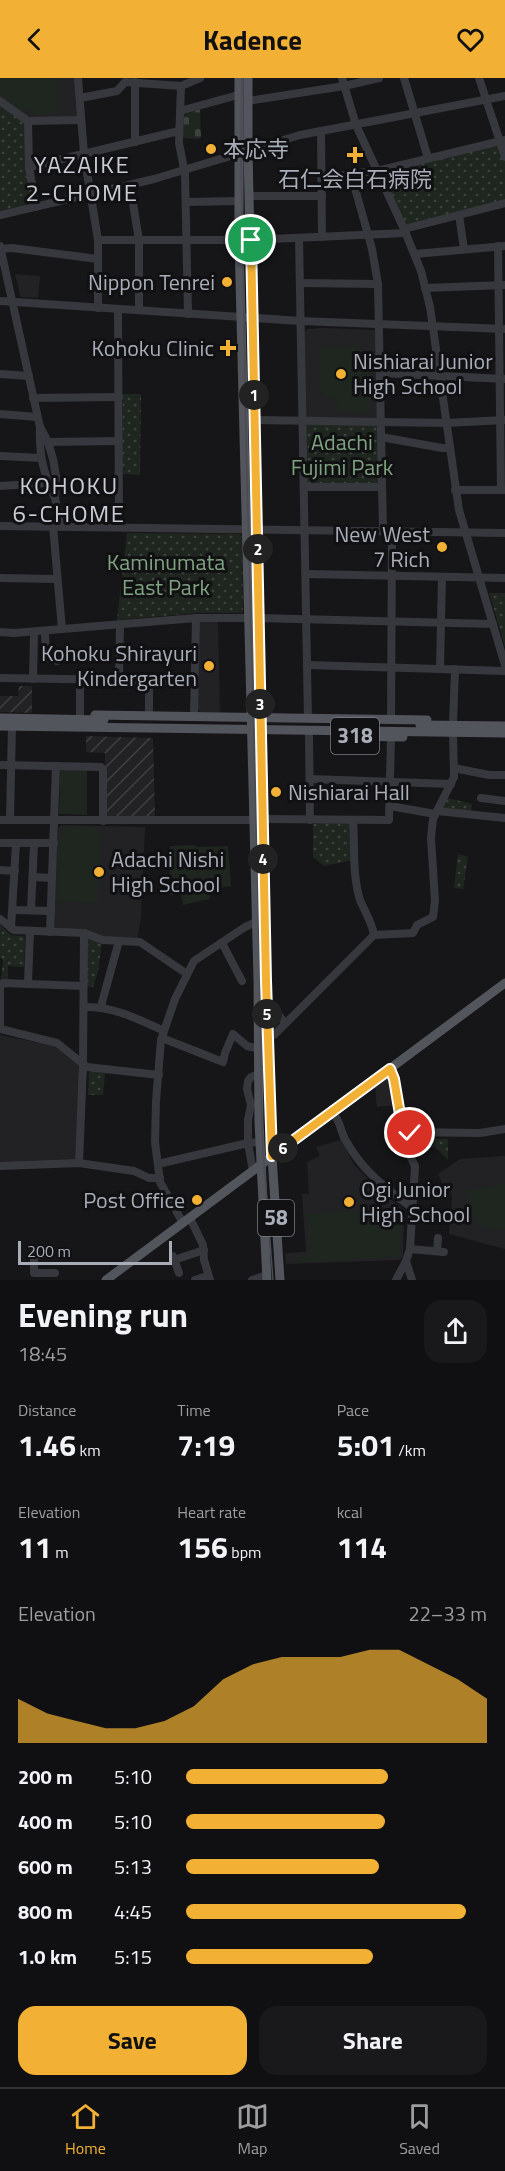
<!DOCTYPE html>
<html lang="en">
<head>
<meta charset="utf-8">
<style>
  body { margin:0; font-family:"Titillium Web","Noto Sans JP",sans-serif; background:#19191b; color:#f1f3f6; height:100vh; display:flex; flex-direction:column; font-size:22px; white-space:nowrap }
  * { box-sizing:border-box; margin:0 }
  p { font-size:20px; color:#9c9d9f }
  .icon { flex:none; width:33px; height:33px; fill:none; stroke:currentColor; stroke-width:2; stroke-linecap:round; stroke-linejoin:round }
  .map { position:relative; height:1202px; overflow:hidden }
  .drawer { display:flex; flex-direction:column; background:#101012; flex:1 }
  .drawer>* { flex:none }
  .scale { position:absolute; left:18px; bottom:15px; width:154px; box-sizing:border-box; padding-left:6px; border:3px solid #a8adb8; border-top:0; font-size:16px; line-height:21px; white-space:nowrap; color:#a8adb8; -webkit-text-stroke:4px #111113; paint-order:stroke }
  .pin { position:absolute; display:grid; place-items:center; width:51px; height:51px; color:#fff; margin:-26px; border:3px solid #fff; border-radius:50%; box-shadow:0 2px 6px #0007 }
  .km { position:absolute; width:30px; height:30px; margin:-15px; border-radius:50%; background:#222; color:#fff; font-size:16px; line-height:30px; text-align:center }
  .round { display:grid; place-items:center; flex:none; width:63px; height:63px; border-radius:18px; background:#19191b }
  .headline { display:flex; align-items:center; justify-content:space-between; height:102px; padding:0 18px }
  h1 { font-size:33px; font-weight:700; line-height:45px }
  .metrics { display:grid; grid-template-columns:repeat(3,1fr); gap:9px; height:102px; padding:6px 18px }
  .metrics div { display:grid; align-content:center }
  .metrics b { font-size:30px; font-weight:700 }
  .metrics small { font-size:16px; font-weight:400 }
  .metrics p { font-size:16px }
  .chart { height:168px; padding:12px 18px }
  .chart p { display:flex; justify-content:space-between }
  .chart svg { width:100%; height:108px; margin-top:6px; fill:#f2b134; opacity:.7 }
  .button { display:flex; gap:12px; margin-top:auto; padding:12px 18px }
  .button a { flex:1; height:69px; border-radius:18px; background:#f2b134; color:#111; font-size:24px; font-weight:700; line-height:69px; text-align:center }
  .button a+a { background:#19191b; color:#f1f3f6 }
  ul { padding:0 18px; list-style:none; font-size:20px }
  li { display:grid; grid-template-columns:96px 72px 1fr; align-items:center; height:45px }
  li i { height:15px; border-radius:8px; background:#f2b134 }
  header { display:flex; justify-content:space-between; align-items:center; height:78px; padding:0 18px; background:#f2b134; color:#111; font-size:27px; font-weight:700 }
  .menu { display:flex; justify-content:space-around; align-items:center; height:84px; border-top:2px solid #303032; background:#101012; font-size:16px; color:#9c9d9f }
  .menu a { display:grid; justify-items:center; gap:3px }
  .menu .on { color:#f2b134 }
  .map>svg:first-child { display:block }
</style>
</head>
<body>
<header><svg class="icon" aria-label="back" viewBox="0 0 24 24"><path d="M15 5l-7 7 7 7"/></svg>Kadence<svg class="icon" aria-label="heart" viewBox="0 0 24 24"><path d="M12 20l-8-8c-3-5 5-10 8-4 3-6 11-1 8 4z"/></svg></header>
<div class="map">
<svg width="505" height="1202" viewBox="0 0 505 1202">
  <defs>
    <pattern id="industrial-furrows" width="10" height="10" patternUnits="userSpaceOnUse" patternTransform="scale(1.5)"><rect width="10" height="10" fill="#222225"/><path d="M-1 1l2-2M0 10L10 0M9 11l2-2" fill="none" stroke="#3f3f43"/></pattern>
    <pattern id="cemetery-stones" width="16" height="16" patternUnits="userSpaceOnUse" patternTransform="scale(1.5)"><rect width="16" height="16" fill="#1e261f"/><path d="M2 7V4a2 2 0 0 1 4 0v3zM10 15v-3a2 2 0 0 1 4 0v3z" fill="#3c433d"/></pattern>
    <pattern id="park-dots" width="8" height="8" patternUnits="userSpaceOnUse" patternTransform="scale(1.5)"><rect width="8" height="8" fill="#1e261f"/><path d="M2 2h.1M6 6h.1" fill="none" stroke="#3c433d" stroke-width="1.8" stroke-linecap="round"/></pattern>
  </defs>
  <rect width="100%" height="100%" fill="#161618"/>
  <g fill="#222225">
    <path d="M0 0H76L78 39 33 41 30 38H25L0 21Z"/>
    <path d="M15 196 40 198 38 220 22 219 20 217Z"/>
    <path d="M324 250 375 252 377 254 378 339 375 340 305 339V253L307 251Z"/>
    <path d="M200 543 218 544 220 634H200L198 631V545Z"/>
    <path d="M61 747 145 749 141 838 138 859 136 860 104 859 53 849 58 750Z"/>
    <path d="M0 957 54 968 78 985 80 996 75 1082 0 1085Z"/>
    <path d="M386 998 387 1000 390 999 397 1027 377 1029 375 1007Z"/>
    <path d="M341 1062 354 1087 375 1108 404 1132 403 1178 400 1182 286 1186 285 1175 306 1174 302 1116H309L307 1084 320 1078 316 1069Z"/>
    <path d="M505 1078V1171L449 1156 452 1120 450 1107H443L438 1096 460 1081Z"/>
  </g>
  <g fill="url(#industrial-furrows)">
    <path d="M19 608H32V635L0 634V618H18Z"/>
    <path d="M86 658 153 660 155 739 106 738 105 675 86 674Z"/>
  </g>
  <g fill="#1e261f">
    <path d="M0 0H56V35H48V37H35L34 34 24 31 22 34 0 18Z"/>
    <path d="M360 269 361 281H369L373 286V320L370 321V334H338V319H324V315L320 314 319 270Z"/>
    <path d="M60 692H87V737L59 736Z"/>
    <path d="M62 750H96L101 756 98 826 56 823 59 752Z"/>
    <path d="M194 767 197 769 228 768 231 808 209 812 210 821 183 827 181 817H170L169 773 170 768Z"/>
    <path d="M505 1105V1153C474 1151 473 1140 465 1113Z"/>
    <path d="M395 1130 401 1134 400 1175 398 1179 298 1184V1177L310 1176 307 1136Z"/>
  </g>
  <path fill="url(#cemetery-stones)" d="M200 31 201 59 199 61 185 60 183 58 184 37Z"/>
  <g fill="url(#park-dots)">
    <path d="M0 26 25 44 32 125 0 133Z"/>
    <path d="M499 66 505 84V123L406 148 383 98 385 95Z"/>
    <path d="M123 316H141L140 397 122 396Z"/>
    <path d="M307 345 378 348V405L376 407 308 406 306 347Z"/>
    <path d="M127 455 240 456 242 458 243 535H196L117 542Z"/>
    <path d="M489 515H505V569L491 521Z"/>
    <path d="M447 720 472 726 471 734 444 731 443 728Z"/>
    <path d="M350 744 353 782 324 788 313 779V747L315 745Z"/>
    <path d="M458 776 468 779 463 811 454 810Z"/>
    <path d="M0 847 11 857 22 858 25 860 24 889 8 888V902H1L3 882 0 879Z"/>
    <path d="M89 860 102 865 98 894 93 909H85L86 861Z"/>
    <path d="M91 993 105 995 103 1017H88L89 995Z"/>
    <path d="M411 1060 448 1061V1082L434 1068 413 1077 407 1062Z"/>
  </g>
  <g fill="none" stroke-linecap="round" stroke-linejoin="round">
    <g stroke="#37383d" stroke-width="8">
      <path d="M78 0 84 76 98 162V230"/>
      <path d="M342 0 356 47 404 151 421 193 430 229 459 432 505 587"/>
      <path d="M404 0 428 80"/>
      <path d="M479 0 505 79"/>
      <path d="M135 4V64"/>
      <path d="M181 8 179 65 185 96 188 236"/>
      <path d="M80 20 117 13 125 4 181 8 200 0"/>
      <path d="M0 23 28 43 81 42"/>
      <path d="M248 23 344 8 379 0"/>
      <path d="M180 33 238 17"/>
      <path d="M28 43 29 89 36 129"/>
      <path d="M321 53 322 159"/>
      <path d="M29 89 179 53"/>
      <path d="M351 96 372 171 378 206 383 453"/>
      <path d="M323 100 381 92 505 62"/>
      <path d="M130 107 139 162V232"/>
      <path d="M249 118H322"/>
      <path d="M186 124 238 123"/>
      <path d="M0 137 154 101 300 57 505 18"/>
      <path d="M459 137 464 171"/>
      <path d="M404 151 505 125"/>
      <path d="M299 160 308 640"/>
      <path d="M98 162H239"/>
      <path d="M251 162 406 155"/>
      <path d="M0 168 40 349"/>
      <path d="M498 168 501 412"/>
      <path d="M1 171 12 170 98 181"/>
      <path d="M415 176 505 168"/>
      <path d="M300 205 378 206"/>
      <path d="M425 210 505 207"/>
      <path d="M0 223 301 243 505 251"/>
      <path d="M118 231 119 449"/>
      <path d="M380 295 505 301"/>
      <path d="M0 296 29 298"/>
      <path d="M33 320 119 319"/>
      <path d="M0 336 37 339"/>
      <path d="M255 342 446 345 505 342"/>
      <path d="M381 359 442 370H450"/>
      <path d="M48 364 118 363"/>
      <path d="M0 378 41 380"/>
      <path d="M0 408 48 405"/>
      <path d="M304 409H382"/>
      <path d="M455 412H505"/>
      <path d="M55 420C43 394 39 378 40 349L48 364 53 381 56 398 55 420 61 449"/>
      <path d="M0 448 505 455"/>
      <path d="M53 448 62 551"/>
      <path d="M306 496 505 500"/>
      <path d="M0 500 57 501"/>
      <path d="M258 540 493 546"/>
      <path d="M45 553 46 580 57 583"/>
      <path d="M0 554 14 555 196 540H248"/>
      <path d="M308 587 505 593"/>
      <path d="M440 591 442 499"/>
      <path d="M0 600 195 603"/>
      <path d="M33 601 34 554"/>
      <path d="M119 602 120 546"/>
      <path d="M149 638V603"/>
      <path d="M80 639V601"/>
      <path d="M194 639 196 540"/>
      <path d="M391 642 392 453"/>
      <path d="M453 646 455 591"/>
      <path d="M309 657 310 742"/>
      <path d="M0 687 101 689 103 691V743"/>
      <path d="M454 690 489 697H505"/>
      <path d="M310 701 451 706"/>
      <path d="M481 720 505 723"/>
      <path d="M390 728 435 736"/>
      <path d="M437 733 505 740"/>
      <path d="M263 741 389 742 391 659"/>
      <path d="M0 742H253"/>
      <path d="M10 742 12 648"/>
      <path d="M353 742C355 767 352 797 360 822 365 834 372 844 374 857"/>
      <path d="M0 765H54"/>
      <path d="M0 792 15 793"/>
      <path d="M33 799 52 800"/>
      <path d="M13 832 51 833"/>
      <path d="M31 832 34 765"/>
      <path d="M0 841 14 852 84 855 103 862 140 864 187 896"/>
      <path d="M11 850 16 765"/>
      <path d="M50 854 56 688"/>
      <path d="M222 865 242 903"/>
      <path d="M28 905 30 853"/>
      <path d="M101 928 119 863"/>
      <path d="M84 929C113 928 138 941 164 953"/>
      <path d="M267 932 276 934 285 945"/>
      <path d="M0 951 57 965 87 989 159 997"/>
      <path d="M0 951V909L3 905 83 908"/>
      <path d="M268 959 274 957 374 857 413 855 417 847 433 839 435 823 431 760 433 741 454 699 453 655"/>
      <path d="M162 960 223 984 225 975 233 956 247 968 259 971"/>
      <path d="M390 991 398 1022 404 1066 415 1088 410 1171 406 1183 396 1202"/>
      <path d="M332 1034C341 1043 340 1053 346 1063 362 1092 385 1110 411 1129"/>
      <path d="M403 1054 480 1055 505 1051"/>
      <path d="M79 1085 83 986 84 855"/>
      <path d="M158 1086 248 1065 260 1064"/>
      <path d="M0 1088 79 1085 134 1093 149 1100H160"/>
      <path d="M253 1093 248 1065V1042L251 1027 247 1011 248 1003 251 999 259 996"/>
      <path d="M190 1140 203 1167 204 1182 210 1202"/>
      <path d="M183 1145 160 1104 155 1064 156 1023 161 962 175 921 194 883 245 849 256 844"/>
      <path d="M410 1171 444 1174"/>
      <path d="M437 1173 438 1160"/>
      <path d="M34 1177V1195H55"/>
      <path d="M173 1178 179 1195"/>
      <path d="M174 1182 204 1172"/>
      <path d="M406 1183 412 1202"/>
      <path d="M195 1202 207 1198"/>
      <path d="M252 1202 267 1197"/>
    </g>
    <g stroke="#53555c" stroke-width="9">
      <path d="M239 0V162L258 902 259 1044 267 1202"/>
      <path d="M248 0V72L266 903 272 1078 280 1202"/>
      <path d="M95 637 427 642"/>
      <path d="M0 640 104 642"/>
      <path d="M420 647 505 648"/>
      <path d="M0 648 505 655"/>
      <path d="M351 658 403 659"/>
      <path d="M106 1202 505 905"/>
    </g>
    <path stroke="#4a4c52" stroke-width="1.5" d="M242 0 241 76 246 362 260 897 261 1014 263 1073 273 1202"/>
  </g>
  <g fill="none" stroke-linecap="round" stroke-linejoin="round">
    <defs>
      <path id="route" d="M251 162 266 903 272 1078 390 991 394 1001 403 1054 410 1055"/>
    </defs>
    <use href="#route" stroke="#fff" stroke-width="12"/>
    <use href="#route" stroke="#f2b134" stroke-width="8"/>
  </g>
  <g fill="#f2b134" stroke="#111113" stroke-width="2">
    <circle cx="211" cy="71" r="6"/>
    <path d="M352 68h6v6h6v6h-6v6h-6v-6h-6v-6h6z"/>
    <circle cx="227" cy="204" r="6"/>
    <path d="M225 261h6v6h6v6h-6v6h-6v-6h-6v-6h6z"/>
    <circle cx="341" cy="296" r="6"/>
    <circle cx="442" cy="469" r="6"/>
    <circle cx="209" cy="588" r="6"/>
    <circle cx="276" cy="714" r="6"/>
    <circle cx="99" cy="794" r="6"/>
    <circle cx="197" cy="1122" r="6"/>
    <circle cx="349" cy="1124" r="6"/>
  </g>
  <g text-anchor="middle" stroke-width="6" stroke-linejoin="round" paint-order="stroke">
    <g fill="#111113" stroke="#7b7e86" stroke-width="1.5">
      <rect x="331" y="640" width="48" height="36" rx="4.5"/>
      <rect x="258" y="1122" width="36" height="36" rx="4.5"/>
    </g>
    <g font-size="21" font-weight="bold" fill="#a8adb8">
      <text x="355" y="665">318</text>
      <text x="276" y="1147">58</text>
    </g>
    <g font-size="22" fill="#a8adb8" stroke="#111113" text-anchor="start">
      <text x="223" y="79">本応寺</text>
      <text x="355" y="109" text-anchor="middle">石仁会白石病院</text>
      <text x="215" y="212" text-anchor="end">Nippon Tenrei</text>
      <text x="214" y="278" text-anchor="end">Kohoku Clinic</text>
      <text x="353" y="291">Nishiarai Junior<tspan x="353" dy="25">High School</tspan></text>
      <text x="430" y="464" text-anchor="end">New West<tspan x="430" dy="25">7 Rich</tspan></text>
      <text x="197" y="583" text-anchor="end">Kohoku Shirayuri<tspan x="197" dy="25">Kindergarten</tspan></text>
      <text x="288" y="722">Nishiarai Hall</text>
      <text x="111" y="789">Adachi Nishi<tspan x="111" dy="25">High School</tspan></text>
      <text x="361" y="1119">Ogi Junior<tspan x="361" dy="25">High School</tspan></text>
      <text x="185" y="1130" text-anchor="end">Post Office</text>
    </g>
    <g font-size="22" fill="#7fa381" stroke="#111113">
      <text x="342" y="372">Adachi<tspan x="342" dy="25">Fujimi Park</tspan></text>
      <text x="166" y="492">Kaminumata<tspan x="166" dy="25">East Park</tspan></text>
    </g>
    <g font-size="24" letter-spacing="1.5" fill="#c9ccd4" stroke="#111113">
      <text x="82" y="95">YAZAIKE<tspan x="82" dy="28">2-CHOME</tspan></text>
      <text x="69" y="416">KOHOKU<tspan x="69" dy="28">6-CHOME</tspan></text>
    </g>
  </g>
</svg>
<div class="scale">200 m</div>
<div class="pin" style="left:251px;top:162px;background:#1e9e55"><svg class="icon" aria-label="arrive" viewBox="0 0 24 24"><path d="M6 21V4h12l-3 4 3 4H6"/></svg></div>
<div class="pin" style="left:410px;top:1055px;background:#d93025"><svg class="icon" aria-label="check" viewBox="0 0 24 24"><path d="M5 12l5 5 9-10"/></svg></div>
<b class="km" style="left:254px;top:317px">1</b>
<b class="km" style="left:258px;top:471px">2</b>
<b class="km" style="left:260px;top:626px">3</b>
<b class="km" style="left:263px;top:781px">4</b>
<b class="km" style="left:267px;top:936px">5</b>
<b class="km" style="left:283px;top:1070px">6</b>
</div>
<section class="drawer">
<div class="headline"><div><h1>Evening run</h1><p>18:45</p></div><a class="round"><svg class="icon" aria-label="share" viewBox="0 0 24 24"><path d="M12 15V3M7 8l5-5 5 5M5 13v7h14v-7"/></svg></a></div>
<div class="metrics">
<div><p>Distance</p><b>1.46<small> km</small></b></div>
<div><p>Time</p><b>7:19</b></div>
<div><p>Pace</p><b>5:01<small> /km</small></b></div>
</div>
<div class="metrics">
<div><p>Elevation</p><b>11<small> m</small></b></div>
<div><p>Heart rate</p><b>156<small> bpm</small></b></div>
<div><p>kcal</p><b>114</b></div>
</div>
<div class="chart"><p><span>Elevation</span>22–33 m</p>
<svg viewBox="0 0 160 44" preserveAspectRatio="none"><path d="M0 44V26L10 32L20 35L30 38L40 38L50 35L60 29L70 18L80 12L90 9L100 9L110 9L120 6L130 6L140 12L150 18L160 26V44z"/></svg>
</div>
<ul>
<li><b>200 m</b>5:10<i style="width:67%"></i></li>
<li><b>400 m</b>5:10<i style="width:66%"></i></li>
<li><b>600 m</b>5:13<i style="width:64%"></i></li>
<li><b>800 m</b>4:45<i style="width:93%"></i></li>
<li><b>1.0 km</b>5:15<i style="width:62%"></i></li>
</ul>
<div class="button"><a>Save</a><a>Share</a></div>
</section>
<nav class="menu">
<a class="on"><svg class="icon" aria-label="home" viewBox="0 0 24 24"><path d="M3 11l9-7 9 7M6 9v11h12V9"/></svg>Home</a>
<a><svg class="icon" aria-label="map" viewBox="0 0 24 24"><path d="M3 6l6-2 6 2 6-2v14l-6 2-6-2-6 2zM9 4v14M15 6v14"/></svg>Map</a>
<a><svg class="icon" aria-label="saved" viewBox="0 0 24 24"><path d="M7 4h10v16l-5-4-5 4z"/></svg>Saved</a>
</nav>
</body>
</html>
